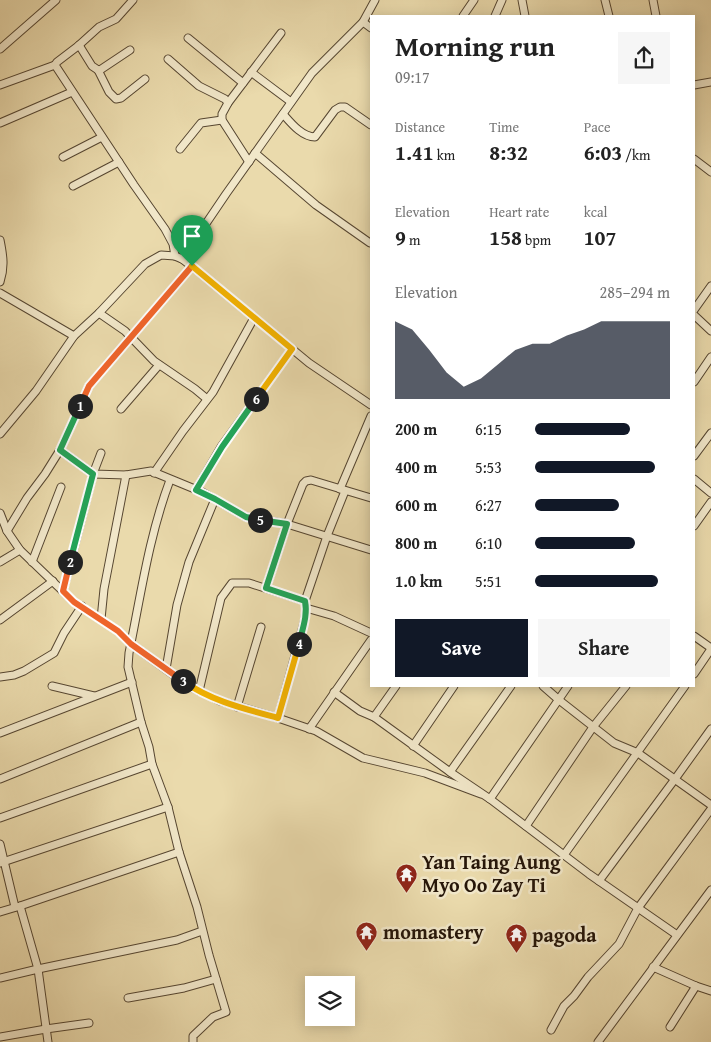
<!DOCTYPE html>
<html lang="en">
<head>
<meta charset="utf-8">
<style>
  body { margin:0; font-family:"Gentium Book Plus",serif; background:#f6f6f6; color:#222; height:100vh; display:flex; flex-direction:column; font-size:19px; white-space:nowrap }
  * { box-sizing:border-box; margin:0 }
  p { font-size:16px; color:#767676 }
  .icon { flex:none; width:28px; height:28px; fill:none; stroke:currentColor; stroke-width:2; stroke-linecap:round; stroke-linejoin:round }
  .map { position:relative; flex:1; overflow:hidden }
  .side { position:absolute; left:370px; top:15px; width:325px; height:672px; display:flex; flex-direction:column; background:#fff; border-radius:0px; box-shadow:0 2px 12px #0003 }
  .side>* { flex:none }
  .tools { position:absolute; left:305px; top:976px; display:grid; gap:10px }
  .tools a { display:grid; place-items:center; width:50px; height:50px; border-radius:0px; background:#fff; box-shadow:0 2px 12px #0003; font-size:25px }
  .pin { position:absolute; display:grid; place-items:center; width:42px; height:42px; color:#fff; margin:-51px -21px; border-radius:50% 50% 50% 0; rotate:-45deg; box-shadow:0 0 5px #0007 }
  .pin .icon { rotate:45deg }
  .km { position:absolute; width:25px; height:25px; margin:-12px; border-radius:50%; background:#222; color:#fff; font-size:14px; line-height:25px; text-align:center }
  .round { display:grid; place-items:center; flex:none; width:52px; height:52px; border-radius:0px; background:#f6f6f6 }
  .summary { display:flex; align-items:center; justify-content:space-between; height:85px; padding:0 25px }
  h1 { font-size:28px; font-weight:700; line-height:38px }
  .metrics { display:grid; grid-template-columns:repeat(3,1fr); gap:8px; height:85px; padding:5px 25px }
  .metrics div { display:grid; align-content:center }
  .metrics b { font-size:21px; font-weight:700 }
  .metrics small { font-size:14px; font-weight:400 }
  .metrics p { font-size:14px }
  .chart { height:140px; padding:10px 25px }
  .chart p { display:flex; justify-content:space-between }
  .chart svg { width:100%; height:90px; margin-top:5px; fill:#111827; opacity:.7 }
  .cta { display:flex; gap:10px; margin-top:auto; padding:10px 25px }
  .cta a { flex:1; height:58px; border-radius:0px; background:#111827; color:#fff; font-size:20px; font-weight:700; line-height:58px; text-align:center }
  .cta a+a { background:#f6f6f6; color:#222 }
  ul { padding:0 25px; list-style:none; font-size:16px }
  li { display:grid; grid-template-columns:80px 60px 1fr; align-items:center; height:38px }
  li i { height:12px; border-radius:6px; background:#111827 }
  .map>svg:first-child { display:block }
</style>
</head>
<body>
<div class="map">
<svg width="711" height="1042" viewBox="0 0 711 1042">
  <rect width="100%" height="100%" fill="#eadaac"/>
  <filter id="stains"><feTurbulence type="fractalNoise" baseFrequency=".004" numOctaves="4"/><feColorMatrix values="0 0 0 0 .2 0 0 0 0 .09 0 0 0 0 .02 0 0 0 .5 -.17"/></filter>
  <radialGradient id="worn" r=".72"><stop offset=".6" stop-color="#630" stop-opacity="0"/><stop offset="1" stop-color="#630" stop-opacity=".3"/></radialGradient>
  <g fill="none" stroke-linecap="round" stroke-linejoin="round">
    <defs>
      <g id="minor">
        <path d="M133 0 116 19 99 27 78 46 57 62 55 65 134 185 165 229 173 244 175 256"/>
        <path d="M522 0 525 16"/>
        <path d="M605 0 609 16"/>
        <path d="M653 0 656 16"/>
        <path d="M463 16 474 0"/>
        <path d="M495 16 502 0"/>
        <path d="M363 22 371 28"/>
        <path d="M188 38 243 83"/>
        <path d="M79 45 92 66 98 70H100L130 50"/>
        <path d="M0 49 56 0"/>
        <path d="M168 59 199 86 225 99 228 103 222 114V120L249 162"/>
        <path d="M98 70 109 92 116 99 121 98 145 79"/>
        <path d="M251 72 291 102"/>
        <path d="M0 85 55 65"/>
        <path d="M694 85 711 82"/>
        <path d="M228 103 281 33"/>
        <path d="M283 114C291 123 302 137 315 137L335 110 340 107H345L371 125"/>
        <path d="M0 123 72 92"/>
        <path d="M180 149 201 123 222 120"/>
        <path d="M255 153 316 205 370 243"/>
        <path d="M63 157 102 137"/>
        <path d="M694 159 711 172"/>
        <path d="M73 186 119 162"/>
        <path d="M0 240C3 255 5 267 0 282"/>
        <path d="M182 259 226 194 312 73 363 22 375 0"/>
        <path d="M0 293 74 336"/>
        <path d="M694 310 711 286"/>
        <path d="M99 313 125 331 154 361 195 389 207 399"/>
        <path d="M694 315 711 331"/>
        <path d="M694 382 711 357"/>
        <path d="M121 409 159 365"/>
        <path d="M0 434 36 391 74 336 99 313 145 264 161 255 175 256 182 259 199 272 309 363 371 405"/>
        <path d="M60 450 93 474 126 475 151 471 202 492 246 517 287 524 371 550"/>
        <path d="M694 456 711 433"/>
        <path d="M154 473 183 431 213 392 254 318"/>
        <path d="M694 479 711 493"/>
        <path d="M170 480C149 536 141 594 129 653L128 667 141 722 149 747 152 764 168 807 179 852 197 907 209 955 226 1012 213 1017 193 1036V1042"/>
        <path d="M340 489 371 416"/>
        <path d="M196 490 221 447 292 349"/>
        <path d="M0 513 7 531 20 550 74 602 118 631 131 644 189 686 220 701 278 718 316 731 363 758 425 773 481 794"/>
        <path d="M694 526 711 502"/>
        <path d="M7 531 27 498 45 474 60 450 89 386 192 266"/>
        <path d="M0 562 20 550"/>
        <path d="M32 562 61 487"/>
        <path d="M266 588 287 524 303 484 306 481 311 480 371 498"/>
        <path d="M63 591 93 474 101 453"/>
        <path d="M306 608 334 616 371 633"/>
        <path d="M101 619 104 589 126 475"/>
        <path d="M0 620 53 581"/>
        <path d="M694 636 711 648"/>
        <path d="M166 669 177 605 189 562 215 499"/>
        <path d="M694 674 711 649"/>
        <path d="M0 677 14 675 24 671 54 653 64 633 82 606"/>
        <path d="M52 686 94 696"/>
        <path d="M396 686 374 717 450 772 490 799 589 874 677 935"/>
        <path d="M543 686 559 700 614 743 638 753 711 805"/>
        <path d="M199 691 221 598 232 583H249L305 601"/>
        <path d="M334 692 360 711 374 717"/>
        <path d="M237 707 261 627"/>
        <path d="M278 718 305 619 306 608 305 601 327 536 345 491"/>
        <path d="M309 729 371 640"/>
        <path d="M0 733 132 682"/>
        <path d="M413 746 454 686"/>
        <path d="M450 772 511 686"/>
        <path d="M0 779 141 722"/>
        <path d="M490 799 568 686"/>
        <path d="M0 818 152 764"/>
        <path d="M526 826 593 727 626 686"/>
        <path d="M0 844 15 907"/>
        <path d="M564 855 685 686"/>
        <path d="M0 863 168 807"/>
        <path d="M599 881 675 779 711 729"/>
        <path d="M20 906 38 969 48 1042"/>
        <path d="M0 912 20 906 179 852"/>
        <path d="M653 967 696 986 711 991"/>
        <path d="M0 978 38 969 177 940 202 931"/>
        <path d="M128 998 184 988 216 979"/>
        <path d="M670 1027 696 986"/>
        <path d="M551 1030 564 1006 574 996 588 977 619 944 638 908 711 809"/>
        <path d="M0 1037 46 1029 89 1023"/>
        <path d="M598 1042 711 890"/>
      </g>
    </defs>
    <use href="#minor" stroke="#564631" stroke-width="9"/>
    <use href="#minor" stroke="#f1e7c9" stroke-width="7"/>
  </g>
  <g fill="none" stroke-linecap="round" stroke-linejoin="round">
    <defs>
      <path id="split-1" d="M80 406 89 386 192 266"/>
      <path id="split-2" d="M70 562 93 474 60 450 80 406"/>
      <path id="split-3" d="M70 562 63 591 74 602 118 631 131 644 183 681"/>
      <path id="split-4" d="M183 681C211 701 245 709 278 718L299 644"/>
      <path id="split-5" d="M260 520 287 524 266 588 305 601C308 616 302 630 299 644"/>
      <path id="split-6" d="M256 399 222 447 196 490 215 499 246 517 260 520"/>
      <path id="split-7" d="M192 266 292 349 256 399"/>
    </defs>
    <use href="#split-1" stroke="#fff" stroke-width="10"/>
    <use href="#split-2" stroke="#fff" stroke-width="10"/>
    <use href="#split-3" stroke="#fff" stroke-width="10"/>
    <use href="#split-4" stroke="#fff" stroke-width="10"/>
    <use href="#split-5" stroke="#fff" stroke-width="10"/>
    <use href="#split-6" stroke="#fff" stroke-width="10"/>
    <use href="#split-7" stroke="#fff" stroke-width="10"/>
    <use href="#split-1" stroke="#f0652b" stroke-width="6"/>
    <use href="#split-2" stroke="#22a559" stroke-width="6"/>
    <use href="#split-3" stroke="#f0652b" stroke-width="6"/>
    <use href="#split-4" stroke="#f5b400" stroke-width="6"/>
    <use href="#split-5" stroke="#22a559" stroke-width="6"/>
    <use href="#split-6" stroke="#22a559" stroke-width="6"/>
    <use href="#split-7" stroke="#f5b400" stroke-width="6"/>
  </g>
  <defs>
    <symbol id="temple-pin" viewBox="-11 -11 22 30"><path d="M0 17L-7.5 6A9.5 9.5 0 1 1 7.5 6Z" fill="#8f2418" stroke="#f1e7c9"/><path d="M0-6L5-2H3V0L6.5 2.5H4V6H1.5V3h-3V6H-4V2.5H-6.5L-3 0V-2H-5Z" fill="#fff"/></symbol>
  </defs>
  <g fill-rule="evenodd">
    <use href="#temple-pin" x="394" y="862" width="25" height="34"/>
    <use href="#temple-pin" x="354" y="920" width="25" height="34"/>
    <use href="#temple-pin" x="504" y="922" width="25" height="34"/>
  </g>
  <g text-anchor="middle" stroke-width="5" stroke-linejoin="round" paint-order="stroke">
    <g font-size="20" font-weight="bold" fill="#251508" stroke="#f1e7c9" text-anchor="start">
      <text x="422" y="869">Yan Taing Aung<tspan x="422" dy="23">Myo Oo Zay Ti</tspan></text>
      <text x="383" y="939">momastery</text>
      <text x="532" y="942">pagoda</text>
    </g>
  </g>
  <rect width="100%" height="100%" filter="url(#stains)"/>
  <rect width="100%" height="100%" fill="url(#worn)"/>
</svg>
<div class="tools">
<a><svg class="icon" aria-label="layers" viewBox="0 0 24 24"><path d="M12 4l9 5-9 5-9-5zM3 14l9 5 9-5"/></svg></a>
</div>
<div class="pin" style="left:192px;top:266px;background:#1e9e55"><svg class="icon" aria-label="arrive" viewBox="0 0 24 24"><path d="M6 21V4h12l-3 4 3 4H6"/></svg></div>
<b class="km" style="left:80px;top:406px">1</b>
<b class="km" style="left:70px;top:562px">2</b>
<b class="km" style="left:183px;top:681px">3</b>
<b class="km" style="left:299px;top:644px">4</b>
<b class="km" style="left:260px;top:520px">5</b>
<b class="km" style="left:256px;top:399px">6</b>
<section class="side">
<div class="summary"><div><h1>Morning run</h1><p>09:17</p></div><a class="round"><svg class="icon" aria-label="share" viewBox="0 0 24 24"><path d="M12 15V3M7 8l5-5 5 5M5 13v7h14v-7"/></svg></a></div>
<div class="metrics">
<div><p>Distance</p><b>1.41<small> km</small></b></div>
<div><p>Time</p><b>8:32</b></div>
<div><p>Pace</p><b>6:03<small> /km</small></b></div>
</div>
<div class="metrics">
<div><p>Elevation</p><b>9<small> m</small></b></div>
<div><p>Heart rate</p><b>158<small> bpm</small></b></div>
<div><p>kcal</p><b>107</b></div>
</div>
<div class="chart"><p><span>Elevation</span>285–294 m</p>
<svg viewBox="0 0 160 44" preserveAspectRatio="none"><path d="M0 44V6L10 10L20 20L30 31L40 38L50 34L60 27L70 20L80 17L90 17L100 13L110 10L120 6L130 6L140 6L150 6L160 6V44z"/></svg>
</div>
<ul>
<li><b>200 m</b>6:15<i style="width:70%"></i></li>
<li><b>400 m</b>5:53<i style="width:89%"></i></li>
<li><b>600 m</b>6:27<i style="width:62%"></i></li>
<li><b>800 m</b>6:10<i style="width:74%"></i></li>
<li><b>1.0 km</b>5:51<i style="width:91%"></i></li>
</ul>
<div class="cta"><a>Save</a><a>Share</a></div>
</section>
</div>
</body>
</html>
